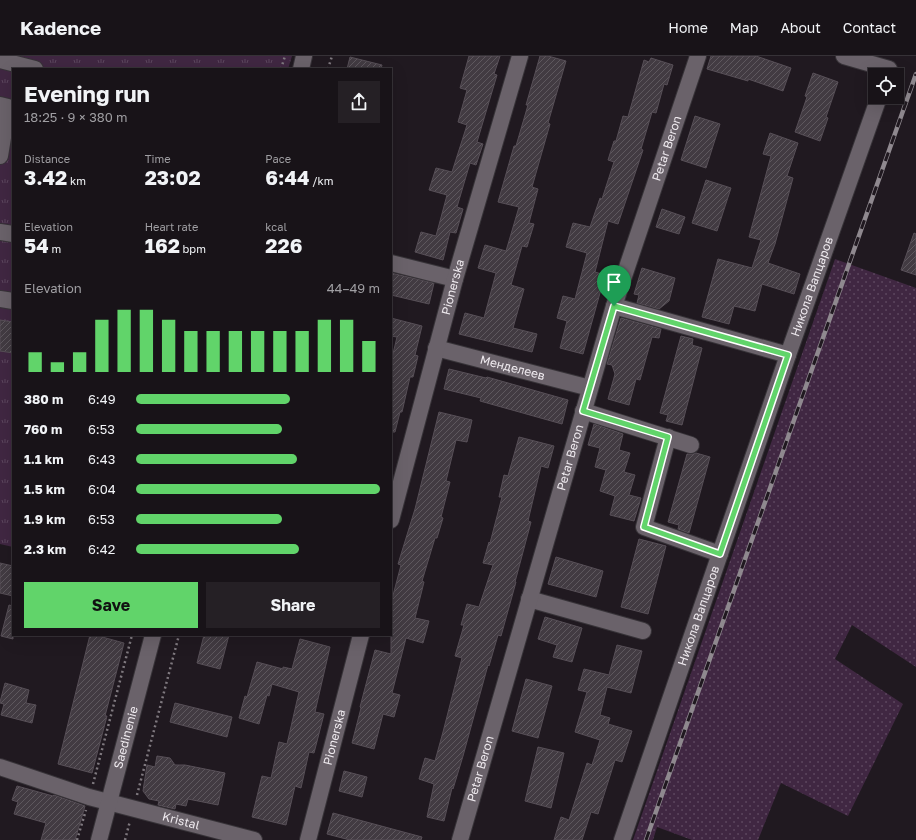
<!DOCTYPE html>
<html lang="en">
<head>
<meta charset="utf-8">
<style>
  body { margin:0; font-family:"Golos Text",sans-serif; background:#252025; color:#f1f3f6; height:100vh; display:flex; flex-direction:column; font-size:15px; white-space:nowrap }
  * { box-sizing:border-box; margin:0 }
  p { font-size:13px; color:#9f9ea2 }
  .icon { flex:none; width:22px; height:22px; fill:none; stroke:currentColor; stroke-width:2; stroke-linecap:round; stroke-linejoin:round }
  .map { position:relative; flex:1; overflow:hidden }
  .drawer { position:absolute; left:12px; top:12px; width:380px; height:568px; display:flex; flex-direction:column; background:#181318; border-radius:0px; box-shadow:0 4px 16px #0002,0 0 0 1px #363237 }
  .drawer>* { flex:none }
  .controls { position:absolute; left:868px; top:12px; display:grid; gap:8px }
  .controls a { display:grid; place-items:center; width:36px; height:36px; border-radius:0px; background:#181318; box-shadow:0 4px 16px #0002,0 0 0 1px #363237; font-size:20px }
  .pin { position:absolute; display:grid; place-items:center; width:34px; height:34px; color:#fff; margin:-41px -17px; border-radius:50% 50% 50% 0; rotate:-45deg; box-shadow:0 0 4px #0007 }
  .pin .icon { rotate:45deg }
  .round { display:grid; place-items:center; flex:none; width:42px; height:42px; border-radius:0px; background:#252025 }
  .summary { display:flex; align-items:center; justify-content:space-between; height:68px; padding:0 12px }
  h1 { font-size:22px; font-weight:700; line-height:30px }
  .stats { display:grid; grid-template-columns:repeat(3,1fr); gap:6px; height:68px; padding:4px 12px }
  .stats div { display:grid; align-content:center }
  .stats b { font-size:20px; font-weight:700 }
  .stats small { font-size:11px; font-weight:400 }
  .stats p { font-size:11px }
  .chart { height:112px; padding:8px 12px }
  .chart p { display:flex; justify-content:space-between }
  .chart svg { width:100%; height:72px; margin-top:4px; stroke:#61d46a; stroke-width:6 }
  .cta { display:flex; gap:8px; margin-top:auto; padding:8px 12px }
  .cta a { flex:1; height:46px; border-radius:0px; background:#61d46a; color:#111; font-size:16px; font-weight:700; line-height:46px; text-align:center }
  .cta a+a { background:#252025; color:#f1f3f6 }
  ul { padding:0 12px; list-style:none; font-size:13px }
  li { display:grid; grid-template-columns:64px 48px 1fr; align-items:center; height:30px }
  li i { height:10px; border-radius:5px; background:#61d46a }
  header { display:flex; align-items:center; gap:24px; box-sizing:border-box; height:56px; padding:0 20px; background:#181318; border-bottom:1px solid #363237 }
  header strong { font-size:19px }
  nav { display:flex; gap:22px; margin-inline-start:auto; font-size:14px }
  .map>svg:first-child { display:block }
</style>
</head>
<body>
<header>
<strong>Kadence</strong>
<nav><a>Home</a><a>Map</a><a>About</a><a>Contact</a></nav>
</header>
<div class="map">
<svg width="916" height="784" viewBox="0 0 916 784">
  <defs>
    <pattern id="grass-dots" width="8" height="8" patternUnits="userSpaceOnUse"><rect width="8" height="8" fill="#402742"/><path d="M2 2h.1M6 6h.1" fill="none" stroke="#5c465e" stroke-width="1.8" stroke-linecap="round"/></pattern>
    <pattern id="park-tufts" width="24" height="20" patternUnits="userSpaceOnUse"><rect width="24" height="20" fill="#402742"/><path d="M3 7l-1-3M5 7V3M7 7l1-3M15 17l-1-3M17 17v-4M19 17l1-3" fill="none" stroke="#5c465e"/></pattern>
    <pattern id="building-hatch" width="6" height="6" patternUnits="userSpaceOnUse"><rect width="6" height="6" fill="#423b42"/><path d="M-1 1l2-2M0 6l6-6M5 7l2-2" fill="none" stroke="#5e585e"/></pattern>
  </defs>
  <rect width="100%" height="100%" fill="#201920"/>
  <path fill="url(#grass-dots)" d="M835 203 916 232V611L852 569 835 603 903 648 848 760 781 727 758 784H692L657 771 653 784H633Z"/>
  <path fill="url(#park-tufts)" d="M0 0H292L288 13H13V491L0 488Z"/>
  <g fill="url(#building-hatch)" stroke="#574f57">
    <path d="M469 0H500L494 18 497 19 477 86 483 88 476 109 470 107 457 151 463 153 456 177 450 176 443 204 415 196 421 176 436 180 447 139 429 134 436 112 452 116 467 69 458 66 467 34 460 32Z"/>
    <path d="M540 0H548L566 5 548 67 550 68 532 131 538 133 529 167 534 168 527 191 522 190 511 229 524 233 513 272 537 278 532 296 459 278 465 257 484 262 496 217 478 212 485 189 506 195 519 151 498 146 514 90H516L528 49H526Z"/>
    <path d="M711 0H756L791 12 783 35 748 23V25L707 13Z"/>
    <path d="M350 1 382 9 381 13H347Z"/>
    <path d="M651 2 673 9 667 29 664 28 656 57 652 56 641 93 643 94 618 168 608 165 595 216 605 219 583 298 560 292 567 265 557 262 563 240 575 243 587 197 566 191 573 167 590 171 600 142 602 143 614 106 608 104 614 85H616L623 60 628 61 644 4 649 6Z"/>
    <path d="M813 17 838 26 826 61 828 62 820 85 795 76 807 41 805 40Z"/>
    <path d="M695 60 720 68 706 112 681 104Z"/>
    <path d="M770 77 798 87 787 120 793 122 775 188 768 207 800 218 794 238 762 228 755 255 734 250 729 268 702 261 718 203 752 212 761 184 749 181 771 100 763 98Z"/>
    <path d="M706 124 731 132 717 175 692 167Z"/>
    <path d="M662 153 685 161 679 178 656 171Z"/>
    <path d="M914 177 916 178V219L901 214Z"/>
    <path d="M642 212 675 222 669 245 659 253 637 247 639 239 634 238Z"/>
    <path d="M391 217 434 227 429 248 391 239Z"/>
    <path d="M391 262 422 270 415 299 418 300 413 321H410L402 356H400L395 376H391V306L397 281 391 280Z"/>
    <path d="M621 262 661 273 659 282 652 281 640 324 636 323 629 349 608 343 615 318 612 309 607 308Z"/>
    <path d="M0 264 13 266V297L0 295Z"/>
    <path d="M681 280 693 283 692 289 702 292 682 369 666 365 668 359 660 357Z"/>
    <path d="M449 313 486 322 487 321 568 344 562 368 480 345 481 342 444 333Z"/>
    <path d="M439 356 472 364 467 386 456 384 446 425 450 426 441 461 443 462 437 482H435L422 525 424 526 415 562 429 565 423 587 406 582 392 637 400 639 394 661 383 658 374 693 352 687 361 652 360 651 375 594 391 598V547L401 509 398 508 415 453Z"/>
    <path d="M594 368 623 378 619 394 630 397 624 416 635 419 629 439 641 442 634 465 610 459 615 440 600 435 606 414 595 411 600 392 588 389Z"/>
    <path d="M519 381 554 390 548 412 541 410 528 465 531 466 515 526H516L501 580 498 579 489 610 488 609 463 700 453 733 452 732 444 765 427 761 434 728 419 723 425 702 435 705 443 676 462 602 455 600 464 569H461L467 548 479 551 493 509 483 507 489 486 490 487 502 441H499L504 419 508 420Z"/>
    <path d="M696 397 710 401 689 477 678 473 679 469 668 466 687 398H693Z"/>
    <path d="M639 483 666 490 648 558 621 551Z"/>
    <path d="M556 501 603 515 596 541 548 528Z"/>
    <path d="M0 507 13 510V540L0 537Z"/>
    <path d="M9 549 13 550V583L1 580Z"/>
    <path d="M545 561 582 572 572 606 553 601 557 589 538 583Z"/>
    <path d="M90 579H95L124 587 105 660H107L92 717 58 708Z"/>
    <path d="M204 579H229L220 613 197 607Z"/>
    <path d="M300 583 330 591 315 656 324 658 314 697 309 696 301 732 295 730 286 769 252 761 262 720 271 722 279 686 287 688 299 636 272 628 269 640 267 639 259 668 239 662 245 640 247 641 257 606 283 613V611L292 613Z"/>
    <path d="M617 589 642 595 631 637 607 631 600 659 610 662 608 668 632 675 622 706 615 704 598 758 591 756 582 784H554L561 761 569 764 587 707 592 709 600 684 575 676 587 636 578 634 584 613 609 619Z"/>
    <path d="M526 623 552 630 538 682 512 675Z"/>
    <path d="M5 627 29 634 26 647 36 649 32 667 1 659 4 648 0 647V646Z"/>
    <path d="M175 647 232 661 227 681 170 666Z"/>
    <path d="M538 691 564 697 551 752 525 745Z"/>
    <path d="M157 700 170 702 175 709H185L225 717 218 749 188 743 186 750 176 748 175 753 158 749 159 745 149 743 143 735 147 709 155 711Z"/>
    <path d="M344 715 367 721 362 741 339 735Z"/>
    <path d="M17 730 53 740 54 739 85 750 75 784H41L46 767 14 758 18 746 12 744Z"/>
    <path d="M333 757 422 781 421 784H350L327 778Z"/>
  </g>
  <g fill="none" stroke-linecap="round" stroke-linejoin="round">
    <defs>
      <g id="minor">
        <path d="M844 0 889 13"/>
        <path d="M0 4 35 13"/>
        <path d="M301 13 304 0"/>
        <path d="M0 49 8 51 0 100"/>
        <path d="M0 176 13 178"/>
        <path d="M391 207 455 223"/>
        <path d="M0 243 13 245"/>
        <path d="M614 250 788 299"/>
        <path id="s1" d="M436 292 590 332"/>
        <path d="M583 355 691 389"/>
        <path d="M668 381 644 471 720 498"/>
        <path id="s2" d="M391 464 455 223 520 0"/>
        <path d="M529 543 643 575"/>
        <path id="s3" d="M0 711 89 741 254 784"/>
        <path id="s4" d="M99 784 153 579"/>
        <path id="s5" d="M308 784 361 579"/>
        <path id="s6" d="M460 784 614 250 698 0"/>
        <path id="s7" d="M622 784 788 299 879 41"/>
      </g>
    </defs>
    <use href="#minor" stroke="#373338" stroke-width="18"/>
    <g stroke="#7f797f" stroke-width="2.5" stroke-dasharray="2 3" stroke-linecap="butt">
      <path d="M281 13 285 0"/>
      <path d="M328 13 332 0"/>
      <path d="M93 728 132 579"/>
      <path d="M137 739 179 579"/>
      <path d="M77 784 86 754"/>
      <path d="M125 784 130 765"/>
    </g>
    <use href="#minor" stroke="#6a626a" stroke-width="16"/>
    <defs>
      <path id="rail" d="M646 784 916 18"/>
    </defs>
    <use href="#rail" stroke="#8f898f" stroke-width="4.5"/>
    <use href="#rail" stroke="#201920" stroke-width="3" stroke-dasharray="9" stroke-linecap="butt"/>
  </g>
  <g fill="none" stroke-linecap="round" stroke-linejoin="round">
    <defs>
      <path id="route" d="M614 250 788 299 720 498 644 471 668 381 583 355Z"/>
    </defs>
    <use href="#route" stroke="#fff" stroke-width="8"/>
    <use href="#route" stroke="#61d46a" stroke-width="5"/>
  </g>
  <g text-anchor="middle" stroke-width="3.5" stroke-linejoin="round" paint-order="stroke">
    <g font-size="12" fill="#efeaef" stroke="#201920">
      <text dy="4" stroke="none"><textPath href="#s6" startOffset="722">Petar Beron</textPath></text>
      <text dy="4" stroke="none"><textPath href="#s2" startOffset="241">Pionerska</textPath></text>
      <text dy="4" stroke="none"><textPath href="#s7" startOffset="585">Никола Вапцаров</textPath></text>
      <text dy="4" stroke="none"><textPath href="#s1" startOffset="79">Менделеев</textPath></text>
      <text dy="4" stroke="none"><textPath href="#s6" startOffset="398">Petar Beron</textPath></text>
      <text dy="4" stroke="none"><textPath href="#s7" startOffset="237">Никола Вапцаров</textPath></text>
      <text dy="4" stroke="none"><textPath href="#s4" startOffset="106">Saedinenie</textPath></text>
      <text dy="4" stroke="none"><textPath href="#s5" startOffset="106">Pionerska</textPath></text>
      <text dy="4" stroke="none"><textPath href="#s6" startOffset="74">Petar Beron</textPath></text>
      <text dy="4" stroke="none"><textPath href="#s3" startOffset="189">Kristal</textPath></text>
    </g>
  </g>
</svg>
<div class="controls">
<a><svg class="icon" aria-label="locate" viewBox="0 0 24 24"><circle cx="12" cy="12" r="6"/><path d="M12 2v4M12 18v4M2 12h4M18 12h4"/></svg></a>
</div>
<div class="pin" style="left:614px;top:250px;background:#1e9e55"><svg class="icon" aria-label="arrive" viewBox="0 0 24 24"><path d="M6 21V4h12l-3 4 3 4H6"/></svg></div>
<section class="drawer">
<div class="summary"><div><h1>Evening run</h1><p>18:25 · 9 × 380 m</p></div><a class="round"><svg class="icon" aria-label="share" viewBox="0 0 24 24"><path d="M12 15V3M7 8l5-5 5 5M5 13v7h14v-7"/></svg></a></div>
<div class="stats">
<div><p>Distance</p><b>3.42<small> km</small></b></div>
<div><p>Time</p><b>23:02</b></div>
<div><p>Pace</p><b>6:44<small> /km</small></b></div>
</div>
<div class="stats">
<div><p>Elevation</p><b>54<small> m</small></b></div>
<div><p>Heart rate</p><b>162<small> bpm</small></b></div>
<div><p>kcal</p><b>226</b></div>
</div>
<div class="chart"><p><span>Elevation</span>44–49 m</p>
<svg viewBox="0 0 160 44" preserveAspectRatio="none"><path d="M5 44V32M15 44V38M25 44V32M35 44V12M45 44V6M55 44V6M65 44V12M75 44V19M85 44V19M95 44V19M105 44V19M115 44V19M125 44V19M135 44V12M145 44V12M155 44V25"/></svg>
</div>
<ul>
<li><b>380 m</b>6:49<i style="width:63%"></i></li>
<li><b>760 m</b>6:53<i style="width:60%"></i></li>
<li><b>1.1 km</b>6:43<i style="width:66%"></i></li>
<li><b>1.5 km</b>6:04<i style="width:100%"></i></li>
<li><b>1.9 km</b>6:53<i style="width:60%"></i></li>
<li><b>2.3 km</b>6:42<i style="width:67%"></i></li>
</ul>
<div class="cta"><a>Save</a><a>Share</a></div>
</section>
</div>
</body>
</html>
